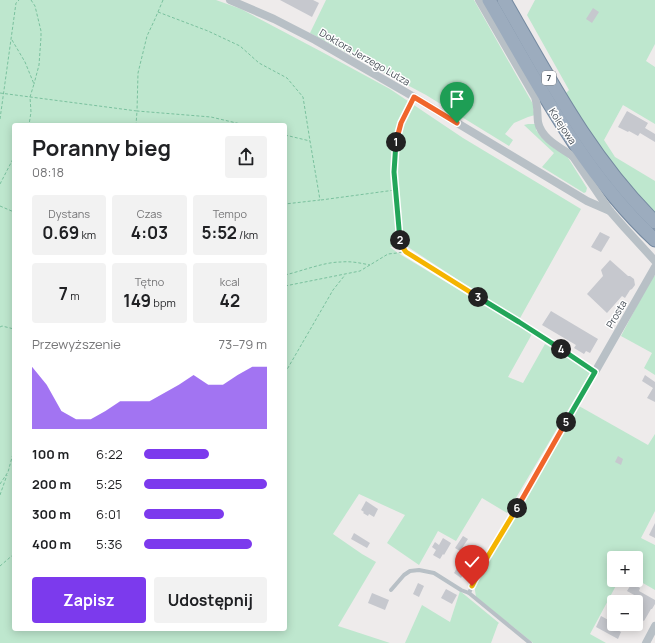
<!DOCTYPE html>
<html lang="pl">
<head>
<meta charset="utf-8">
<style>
  body { margin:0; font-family:Manrope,sans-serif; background:#f2f2f2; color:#202124; height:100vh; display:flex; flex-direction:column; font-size:15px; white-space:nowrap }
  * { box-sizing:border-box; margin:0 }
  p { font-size:13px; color:#757577 }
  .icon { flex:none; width:22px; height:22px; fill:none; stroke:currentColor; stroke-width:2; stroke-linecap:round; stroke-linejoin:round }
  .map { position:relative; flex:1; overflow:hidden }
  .drawer { position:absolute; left:12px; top:123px; width:275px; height:508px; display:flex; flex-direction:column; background:#fff; border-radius:4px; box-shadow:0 2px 10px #0003 }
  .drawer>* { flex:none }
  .controls { position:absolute; left:607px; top:551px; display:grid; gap:8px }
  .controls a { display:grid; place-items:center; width:36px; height:36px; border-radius:4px; background:#fff; box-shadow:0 2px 10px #0003; font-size:20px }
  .pin { position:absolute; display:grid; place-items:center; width:34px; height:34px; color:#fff; margin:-41px -17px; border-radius:50% 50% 50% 0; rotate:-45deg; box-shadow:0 0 4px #0007 }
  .pin .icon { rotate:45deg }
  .km { position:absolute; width:20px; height:20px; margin:-10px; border-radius:50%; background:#222; color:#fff; font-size:11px; line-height:20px; text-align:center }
  .round { display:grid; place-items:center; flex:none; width:42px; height:42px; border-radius:4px; background:#f2f2f2 }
  .overview { display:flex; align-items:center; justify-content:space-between; height:68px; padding:0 20px }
  h1 { font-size:22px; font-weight:700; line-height:30px }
  .stats { display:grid; grid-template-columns:repeat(3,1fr); gap:6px; height:68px; padding:4px 20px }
  .stats div { display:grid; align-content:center; border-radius:4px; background:#f2f2f2; text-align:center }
  .stats b { font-size:17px; font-weight:700 }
  .stats small { font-size:11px; font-weight:400 }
  .stats p { font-size:11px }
  .chart { height:112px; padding:8px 20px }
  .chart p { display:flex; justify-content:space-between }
  .chart svg { width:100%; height:72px; margin-top:4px; fill:#7c3aed; opacity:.7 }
  .cta { display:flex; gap:8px; margin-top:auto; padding:8px 20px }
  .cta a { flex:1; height:46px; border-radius:4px; background:#7c3aed; color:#fff; font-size:16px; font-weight:700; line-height:46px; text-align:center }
  .cta a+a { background:#f2f2f2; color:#202124 }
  ul { padding:0 20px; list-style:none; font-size:13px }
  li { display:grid; grid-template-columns:64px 48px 1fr; align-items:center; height:30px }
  li i { height:10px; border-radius:5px; background:#7c3aed }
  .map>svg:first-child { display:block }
</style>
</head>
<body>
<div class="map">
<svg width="655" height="643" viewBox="0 0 655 643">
  <rect width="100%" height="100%" fill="#eeebeb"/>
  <g fill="#bee7ce" fill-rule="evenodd">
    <path d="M0 0H216L241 9 322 52 390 89 463 138 581 209 519 320 405 245 390 247 398 253 532 334 508 377 523 383 545 344 567 357 590 373 507 513 482 498 456 541 438 531 419 565 387 543 405 515 359 494 333 534 362 554 376 562 338 626 390 643H0ZM14 125H285V629H14Z"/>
    <path d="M326 0H474L514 71 533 104V109L535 115 528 117 514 123 505 134 513 140 509 146 426 95 310 33Z"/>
    <path d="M535 0H655V44L646 61 655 67V124L623 105 604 140 615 157 655 181V215L645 205 591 137 564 95 569 90 527 15Z"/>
    <path d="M528 124H536V130L542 138 555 149 565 153 587 188 586 192 584 193 542 167 554 153 524 125Z"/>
    <path d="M653 275 655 276V375L644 368 652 353 621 336Z"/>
    <path d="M579 406 648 445 655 434V511L641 538 655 545V590L636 579V558H614V580H619L590 634 606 643H533L476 597 474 584Z"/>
    <path d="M460 591 499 623 498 624 491 643H405L422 605 450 622Z"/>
  </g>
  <g fill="#c6c8ce">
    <path d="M280 0H313L319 3 312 17Z"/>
    <path d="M593 8 599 12 592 23 586 19Z"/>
    <path d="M627 111 648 123 645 128 655 134V142L640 133 638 136 629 131 628 132 618 127Z"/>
    <path d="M600 232 610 237 601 252 591 247Z"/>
    <path d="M610 260 628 276H630L634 279 635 285 632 289 630 290 625 298 622 296 607 313 587 294 603 276 601 270Z"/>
    <path d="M551 311 598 339 590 353 586 351 584 354 574 348 576 345 542 325Z"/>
    <path d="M645 375 655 382V402L647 398 653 388 642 381Z"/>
    <path d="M618 456 623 459 621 465 615 462Z"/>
    <path d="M366 501 378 509 374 517 369 514 368 516 363 513 364 512 361 510Z"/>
    <path d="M655 523V538L649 535Z"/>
    <path d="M354 533 370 543 367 548 351 539Z"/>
    <path d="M463 536 468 539 460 551 455 548Z"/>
    <path d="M443 538 451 543 444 555 443 554 440 559 433 555 436 550 432 547 435 542 439 545Z"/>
    <path d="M460 563 468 568 461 578 454 573Z"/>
    <path d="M418 583 424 586 419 597 413 594Z"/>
    <path d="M632 583 640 588 639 591 655 600V604L652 609H651L644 621 636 617V600L634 599 636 596 627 591Z"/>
    <path d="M446 589 457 595 452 604 441 598Z"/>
    <path d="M372 593 389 600 385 610 368 603Z"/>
    <path d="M601 616 614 623V624L613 627 621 632 618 639 596 627Z"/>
  </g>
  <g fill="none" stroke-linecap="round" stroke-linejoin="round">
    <defs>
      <g id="trunk">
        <path d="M489 0C538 84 583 173 655 240"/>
        <path d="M504 0C549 78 590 158 655 222"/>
      </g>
    </defs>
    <use href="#trunk" stroke="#7489a0" stroke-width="15"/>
    <g stroke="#7ac19e" stroke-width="1" stroke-dasharray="3 2" stroke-linecap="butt">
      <path d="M31 0 35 6 41 31V37L39 65 34 84"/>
      <path d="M163 0 155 19 147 36 138 73 137 111 211 117 245 125"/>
      <path d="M158 12 208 31 240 46 259 63 287 78 303 97 310 141"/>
      <path d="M12 40 25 62 34 84 30 97 31 112 29 125"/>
      <path d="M0 93 137 111 136 125"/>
      <path d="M410 105 401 123 397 138 395 151V172L401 245 406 252 476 296"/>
      <path d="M0 119 16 3 19 0"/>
      <path d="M285 135 310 141 320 200 285 204"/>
      <path d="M0 184 14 157"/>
      <path d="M321 200 395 190"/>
      <path d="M0 206 14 212"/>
      <path d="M285 275C302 271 324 262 341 262 351 261 360 263 370 265"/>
      <path d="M285 286 360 271 388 254 406 252"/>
      <path d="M0 327 2 326 14 329"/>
      <path d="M285 373 333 290 345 275"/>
      <path d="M0 484 8 472 14 450"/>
      <path d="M0 495 7 475"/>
      <path d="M0 566 14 554"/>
    </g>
    <g stroke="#b8c0c6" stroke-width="4">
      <path d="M481 299 519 322 595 372 506 527 476 577 469 593 530 643"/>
      <path d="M391 590 404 575 410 571 419 570 434 573 461 590 469 593"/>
    </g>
    <g stroke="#b8c0c6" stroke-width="8">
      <path d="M230 0 274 19 315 40 414 97 587 201 610 211"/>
      <path d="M479 0 535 97C538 106 537 113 538 122 541 138 559 147 571 155L574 158 610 211 624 227 655 261"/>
      <path d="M595 372 655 267"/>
      <path d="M646 643 655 626"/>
    </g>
    <use href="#trunk" stroke="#9cacbe" stroke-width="13"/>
  </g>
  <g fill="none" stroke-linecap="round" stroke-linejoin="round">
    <defs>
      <path id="split-1" d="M396 142 401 123 414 97 457 123"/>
      <path id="split-2" d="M396 142 394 172 400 240"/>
      <path id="split-3" d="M400 240 401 245 406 252 478 297"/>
      <path id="split-4" d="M478 297 519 322 561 349"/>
      <path id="split-5" d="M561 349 595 372 566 422"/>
      <path id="split-6" d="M517 508 566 422"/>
      <path id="split-7" d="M472 586 482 566 517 508"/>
    </defs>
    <use href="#split-1" stroke="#fff" stroke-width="8"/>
    <use href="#split-2" stroke="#fff" stroke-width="8"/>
    <use href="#split-3" stroke="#fff" stroke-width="8"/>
    <use href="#split-4" stroke="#fff" stroke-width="8"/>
    <use href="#split-5" stroke="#fff" stroke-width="8"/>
    <use href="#split-6" stroke="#fff" stroke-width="8"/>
    <use href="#split-7" stroke="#fff" stroke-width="8"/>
    <use href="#split-1" stroke="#f0652b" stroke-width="5"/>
    <use href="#split-2" stroke="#22a559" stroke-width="5"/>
    <use href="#split-3" stroke="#f5b400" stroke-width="5"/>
    <use href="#split-4" stroke="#22a559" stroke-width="5"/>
    <use href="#split-5" stroke="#22a559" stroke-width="5"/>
    <use href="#split-6" stroke="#f0652b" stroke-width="5"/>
    <use href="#split-7" stroke="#f5b400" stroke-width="5"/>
  </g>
  <g text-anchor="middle" stroke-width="3" stroke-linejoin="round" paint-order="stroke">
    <rect fill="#fff" stroke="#7e8389" stroke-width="1" x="542" y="71" width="14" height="14" rx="3"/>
    <g font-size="9" font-weight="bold" fill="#464e56">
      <text x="549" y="81">7</text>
    </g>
    <g font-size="10" fill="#464e56" stroke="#fff">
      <text transform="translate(365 57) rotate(30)" y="4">Doktora Jerzego Lutza</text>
      <text transform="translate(563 126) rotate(57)" y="4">Kolejowa</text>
      <text transform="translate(616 314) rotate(-60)" y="4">Prosta</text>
    </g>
  </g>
</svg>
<div class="controls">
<a>+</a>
<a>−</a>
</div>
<div class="pin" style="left:457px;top:123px;background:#1e9e55"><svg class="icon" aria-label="arrive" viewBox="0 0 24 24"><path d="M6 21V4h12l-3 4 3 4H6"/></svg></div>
<div class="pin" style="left:472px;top:586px;background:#d93025"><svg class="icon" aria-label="check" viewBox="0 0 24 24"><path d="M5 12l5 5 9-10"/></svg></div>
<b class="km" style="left:396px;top:142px">1</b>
<b class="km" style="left:400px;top:240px">2</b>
<b class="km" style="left:478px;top:297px">3</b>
<b class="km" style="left:561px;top:349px">4</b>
<b class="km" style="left:566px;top:422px">5</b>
<b class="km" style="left:517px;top:508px">6</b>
<section class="drawer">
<div class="overview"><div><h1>Poranny bieg</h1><p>08:18</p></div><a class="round"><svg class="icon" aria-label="share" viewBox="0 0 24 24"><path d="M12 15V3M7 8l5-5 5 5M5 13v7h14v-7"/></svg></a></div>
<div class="stats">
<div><p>Dystans</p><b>0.69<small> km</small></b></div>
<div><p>Czas</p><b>4:03</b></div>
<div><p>Tempo</p><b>5:52<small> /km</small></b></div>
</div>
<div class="stats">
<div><b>7<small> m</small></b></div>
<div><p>Tętno</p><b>149<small> bpm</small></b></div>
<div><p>kcal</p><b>42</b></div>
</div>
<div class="chart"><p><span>Przewyższenie</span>73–79 m</p>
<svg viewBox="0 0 160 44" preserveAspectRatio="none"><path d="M0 44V6L10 17L20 33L30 38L40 38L50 33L60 27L70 27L80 27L90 22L100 17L110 11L120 17L130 17L140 11L150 6L160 6V44z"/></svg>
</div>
<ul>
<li><b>100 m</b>6:22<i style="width:53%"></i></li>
<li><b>200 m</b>5:25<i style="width:100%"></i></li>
<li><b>300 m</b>6:01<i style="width:65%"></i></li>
<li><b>400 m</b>5:36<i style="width:88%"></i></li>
</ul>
<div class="cta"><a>Zapisz</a><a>Udostępnij</a></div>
</section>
</div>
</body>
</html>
